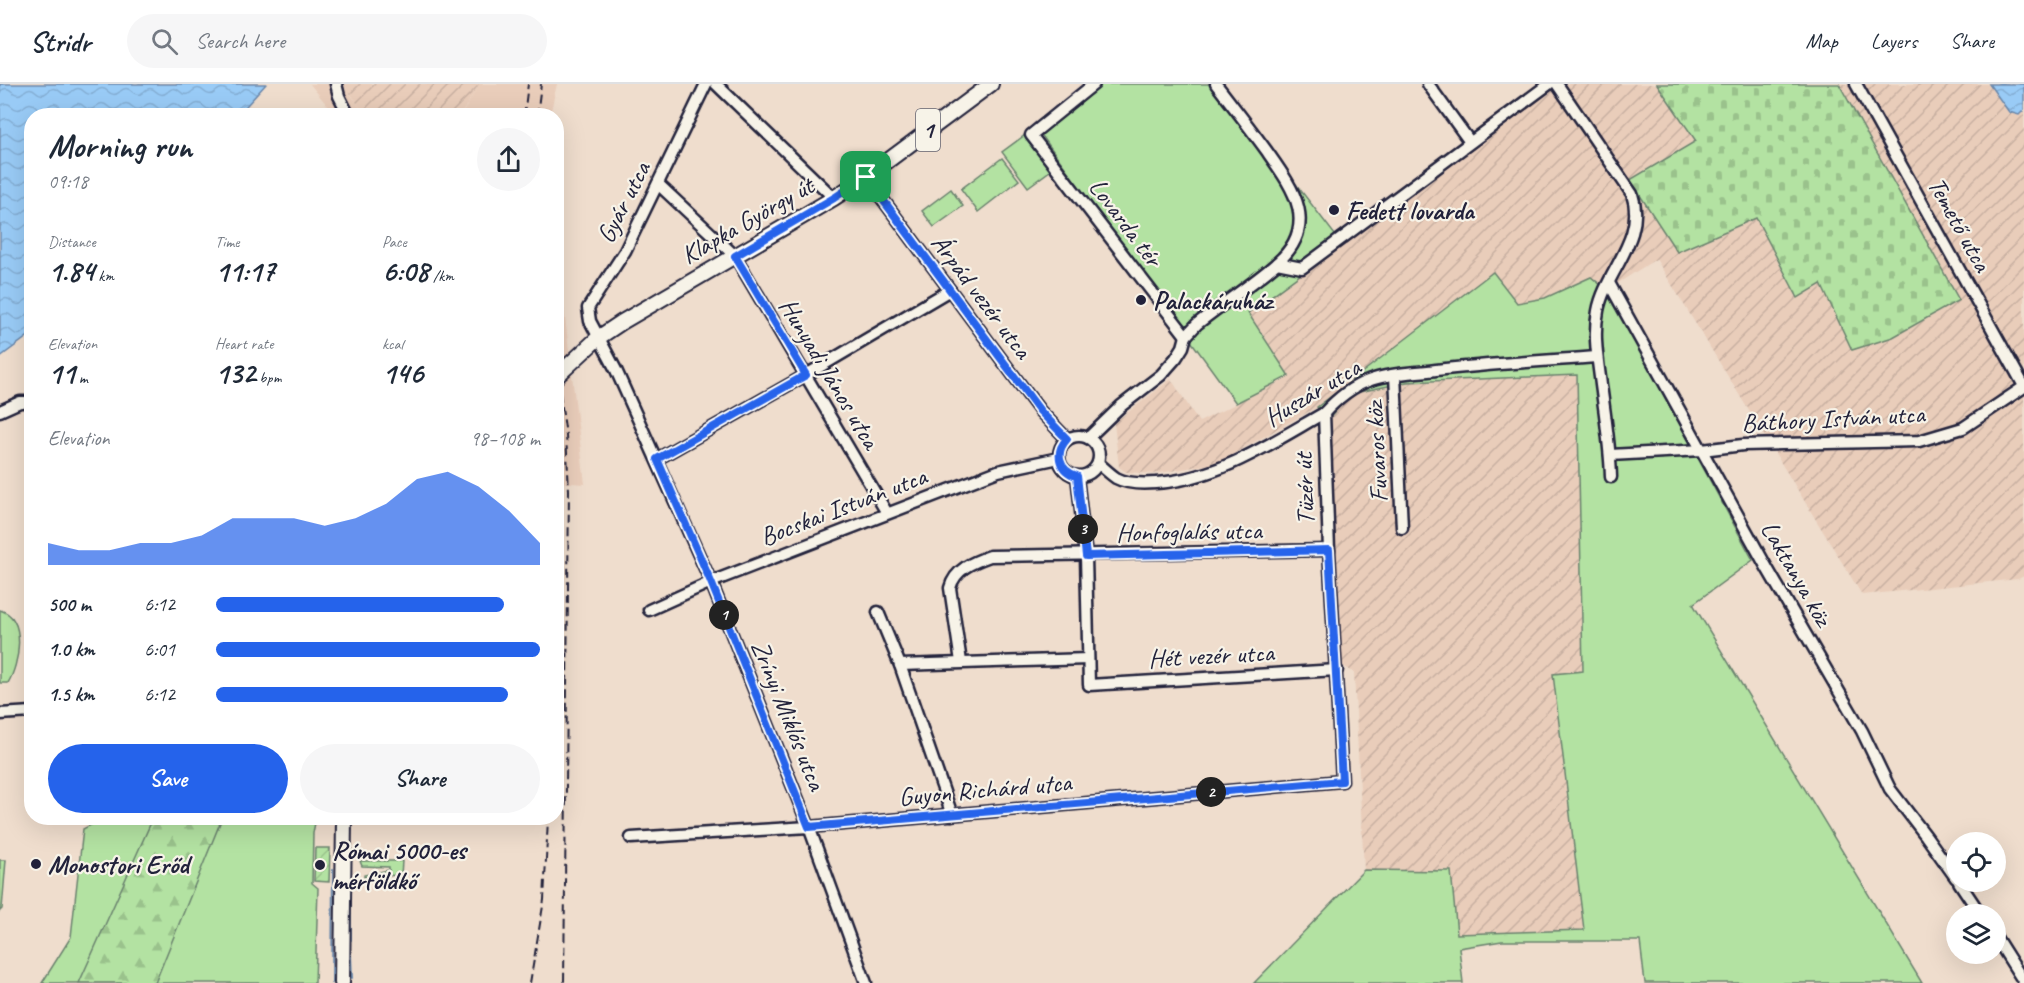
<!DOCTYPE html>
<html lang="en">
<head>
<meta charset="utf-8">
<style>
  body { margin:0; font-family:Caveat,sans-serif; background:#f6f6f7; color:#1f2937; height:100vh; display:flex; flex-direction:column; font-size:22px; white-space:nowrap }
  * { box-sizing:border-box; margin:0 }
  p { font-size:20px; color:#747a83 }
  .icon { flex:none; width:33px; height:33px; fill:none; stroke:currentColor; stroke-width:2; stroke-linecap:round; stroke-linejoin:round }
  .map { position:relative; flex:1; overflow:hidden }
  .details { position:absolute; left:24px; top:24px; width:540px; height:717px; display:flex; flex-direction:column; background:#fff; border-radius:24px; box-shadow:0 6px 24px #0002 }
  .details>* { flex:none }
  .buttons { position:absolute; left:1946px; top:748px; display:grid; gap:12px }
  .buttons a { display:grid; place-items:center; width:60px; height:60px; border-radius:50%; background:#fff; box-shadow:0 6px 24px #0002; font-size:30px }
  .pin { position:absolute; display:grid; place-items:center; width:51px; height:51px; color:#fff; margin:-26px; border-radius:12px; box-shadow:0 3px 9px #0006 }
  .km { position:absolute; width:30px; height:30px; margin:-15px; border-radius:50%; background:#222; color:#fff; font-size:16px; line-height:30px; text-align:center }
  .round { display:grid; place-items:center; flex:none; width:63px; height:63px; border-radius:32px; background:#f6f6f7 }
  .headline { display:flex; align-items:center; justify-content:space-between; height:102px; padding:0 24px }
  h1 { font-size:33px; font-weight:800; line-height:45px }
  .stats { display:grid; grid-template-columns:repeat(3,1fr); gap:9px; height:102px; padding:6px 24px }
  .stats div { display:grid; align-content:center }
  .stats b { font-size:30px; font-weight:800 }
  .stats small { font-size:16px; font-weight:400 }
  .stats p { font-size:16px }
  .chart { height:168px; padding:12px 24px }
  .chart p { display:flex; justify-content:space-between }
  .chart svg { width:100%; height:108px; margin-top:6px; fill:#2563eb; opacity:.7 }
  .cta { display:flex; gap:12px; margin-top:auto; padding:12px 24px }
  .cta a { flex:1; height:69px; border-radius:36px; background:#2563eb; color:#fff; font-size:24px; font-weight:800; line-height:69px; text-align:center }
  .cta a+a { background:#f6f6f7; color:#1f2937 }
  ul { padding:0 24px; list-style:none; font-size:20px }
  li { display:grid; grid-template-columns:96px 72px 1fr; align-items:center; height:45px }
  li i { height:15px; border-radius:8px; background:#2563eb }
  header { display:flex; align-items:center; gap:36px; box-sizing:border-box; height:84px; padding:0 30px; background:#fff; border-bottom:2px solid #e0e1e3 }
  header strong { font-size:28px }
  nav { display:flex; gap:33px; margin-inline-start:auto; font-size:21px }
  .search { width:420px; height:54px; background:#f6f6f7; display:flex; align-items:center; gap:15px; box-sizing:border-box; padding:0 21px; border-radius:33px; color:#747a83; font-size:22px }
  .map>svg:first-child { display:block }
</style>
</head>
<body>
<header>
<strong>Stridr</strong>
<div class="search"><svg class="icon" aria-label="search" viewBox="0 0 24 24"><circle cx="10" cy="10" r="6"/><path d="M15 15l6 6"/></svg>Search here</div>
<nav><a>Map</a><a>Layers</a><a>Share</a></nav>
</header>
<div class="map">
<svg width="2024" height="899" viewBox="0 0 2024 899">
  <defs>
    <pattern id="industrial-furrows" width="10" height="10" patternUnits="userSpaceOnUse" patternTransform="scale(1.5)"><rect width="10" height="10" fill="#e9cdba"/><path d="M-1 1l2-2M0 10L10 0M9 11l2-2" fill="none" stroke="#c8b0a1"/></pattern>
    <pattern id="forest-firs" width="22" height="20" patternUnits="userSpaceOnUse" patternTransform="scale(1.5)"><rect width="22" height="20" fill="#b3e2a2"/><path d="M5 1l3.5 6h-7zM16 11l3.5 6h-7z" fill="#9ac28c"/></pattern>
    <pattern id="cemetery-stones" width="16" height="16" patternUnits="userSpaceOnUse" patternTransform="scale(1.5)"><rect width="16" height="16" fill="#b3e2a2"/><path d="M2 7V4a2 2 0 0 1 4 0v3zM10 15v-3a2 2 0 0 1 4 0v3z" fill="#9ac28c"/></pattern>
    <pattern id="garden-furrows" width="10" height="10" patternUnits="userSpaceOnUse" patternTransform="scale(1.5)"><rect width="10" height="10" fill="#b3e2a2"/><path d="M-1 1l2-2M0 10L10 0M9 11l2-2" fill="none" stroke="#9ac28c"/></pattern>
    <pattern id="water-waves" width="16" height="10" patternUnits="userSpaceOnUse" patternTransform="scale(1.5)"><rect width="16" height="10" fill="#99cbf6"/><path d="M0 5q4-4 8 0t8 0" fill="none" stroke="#84aed4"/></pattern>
  </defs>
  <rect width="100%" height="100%" fill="#efddcd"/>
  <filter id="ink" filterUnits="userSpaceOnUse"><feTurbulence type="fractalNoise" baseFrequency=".0167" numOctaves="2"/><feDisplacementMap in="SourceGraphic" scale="12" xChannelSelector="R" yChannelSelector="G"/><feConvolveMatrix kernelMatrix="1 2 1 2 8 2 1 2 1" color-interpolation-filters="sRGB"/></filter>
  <g filter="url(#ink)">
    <g fill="#e9cdba">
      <path d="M310 0H350V10L366 31H335Z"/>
      <path d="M479 0H557L550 31 461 32Z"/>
      <path d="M557 166 585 400 557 398Z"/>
    </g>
    <g fill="url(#industrial-furrows)">
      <path d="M350 0H479L461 31 366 32 350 9Z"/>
      <path d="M1561 0H1657L1696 57 1756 134 1798 213 1821 200 1852 266 1893 253 1959 216 1839 0H2024V492L2018 495 1862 511 1656 175 1607 206 1591 193 1545 214 1516 220 1493 188 1317 323 1226 374 1211 380 1154 390 1126 388 1119 383 1114 339 1171 295 1199 338 1289 293 1247 229Z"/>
      <path d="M1577 291 1583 588 1553 590 1584 846 1457 850 1451 787 1364 786 1354 589 1342 581 1328 336 1350 310 1407 298Z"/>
    </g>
    <g fill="#b3e2a2" stroke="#6a826e" stroke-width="1.5">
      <path d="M1101 0H1219L1342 160 1248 229 1289 292 1236 319 1040 49Z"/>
      <path d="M1025 51 1051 86 1028 103 1002 68Z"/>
      <path d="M1002 74 1019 96 978 128 961 105Z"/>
      <path d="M951 105 963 122 934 143 922 127Z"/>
      <path d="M1493 188 1517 219 1545 214 1591 193 1607 206 1753 476 1693 520 1922 899H1645L1640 857H1502L1459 864 1463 899H1254L1364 786 1451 787 1457 850 1584 846 1553 590 1583 587 1577 291 1407 298 1350 310 1328 336 1317 323Z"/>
      <path d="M0 526C28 534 19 581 8 599H0Z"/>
      <path d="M104 734H316L313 749 312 799 318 804 315 899H42L71 853 83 745Z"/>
      <path d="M0 776H6L2 825 0 827Z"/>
    </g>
    <g fill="url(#forest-firs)" stroke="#6a826e" stroke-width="1.5">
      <path d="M153 734H222L155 899H79Z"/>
      <path d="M360 777H402L401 791 364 793V791L389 786V783L362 782Z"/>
    </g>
    <path fill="url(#cemetery-stones)" stroke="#6a826e" stroke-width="1.5" d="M1657 0H1839L1959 216 1893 253 1852 266 1821 200 1798 214 1756 134 1677 168 1630 96 1696 57Z"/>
    <path fill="url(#garden-furrows)" stroke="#6a826e" stroke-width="1.5" d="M315 764H330L329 798 314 797Z"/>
    <g fill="url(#water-waves)" stroke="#6987ab" stroke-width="1.5">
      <path d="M0 0H266L238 31 32 32 31 250 0 273Z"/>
      <path d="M1989 0H2024V26L2019 31 2009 28Z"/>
    </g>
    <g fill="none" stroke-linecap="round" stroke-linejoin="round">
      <g stroke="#6987ab" stroke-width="2">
        <path d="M350 791 351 856"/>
        <path d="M351 871 352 894"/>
        <path d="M332 899 333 786"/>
      </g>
      <defs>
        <g id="minor">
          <path d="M336 0 339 12 349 32"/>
          <path d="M706 0 625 167 588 224 590 237 616 286 711 498 809 743 866 899"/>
          <path d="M716 0 834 114"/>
          <path d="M1094 0 1031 51 1186 252"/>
          <path d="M1428 0 1470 58"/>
          <path d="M1557 0 1632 110C1647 154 1605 188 1598 227 1593 252 1598 276 1601 301 1605 331 1610 362 1611 393"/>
          <path d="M1856 0 2024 302"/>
          <path d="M866 93 1040 327 1067 355"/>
          <path d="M658 100 735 172 887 429"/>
          <path d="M1277 179 1302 184 1549 0"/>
          <path d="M1609 199 1767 484 1862 647 1890 705 1926 752 1956 794"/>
          <path d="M1395 291 1402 444"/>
          <path d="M0 327 20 318H32"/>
          <circle cx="1079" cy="372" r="20"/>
          <path d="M1088 354 1121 322 1161 291 1176 274 1183 263 1186 252 1197 240C1223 219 1252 201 1277 179 1321 140 1292 103 1266 66 1250 44 1233 22 1216 0"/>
          <path d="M1610 371 1702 366 1743 361 1919 357 1963 344 2024 303"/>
          <path d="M657 375 806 291 950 206"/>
          <path d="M1098 379C1104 384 1110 390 1116 394 1127 400 1143 400 1156 399 1219 395 1271 359 1324 329 1336 316 1351 303 1368 297 1389 289 1414 289 1436 286 1490 280 1543 277 1597 273"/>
          <path d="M1077 392 1086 472 1089 601 1337 586"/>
          <path d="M649 526 711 498 998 387 1059 374"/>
          <path d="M878 528 900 581 952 731"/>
          <path d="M961 578 950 504C955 485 973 478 990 472L1329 466"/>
          <path d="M900 581 1088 575"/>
          <path d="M0 630 32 628"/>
          <path d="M631 754 809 743 1342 697 1329 466 1324 329"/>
          <path d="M1959 798 1981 831"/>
          <path d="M1995 852 2024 898"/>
        </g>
        <g id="major">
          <path d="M556 293 598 254 622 238 834 114 866 93 991 0"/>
          <path d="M342 899 344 734"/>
        </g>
      </defs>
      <use href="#minor" stroke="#22223b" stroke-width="15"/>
      <use href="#major" stroke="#22223b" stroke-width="18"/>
      <use href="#minor" stroke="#f7f3e8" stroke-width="10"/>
      <use href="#major" stroke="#f7f3e8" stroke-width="14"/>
      <g stroke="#22223b" stroke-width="2" stroke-dasharray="9 4.5" stroke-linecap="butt">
        <path d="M524 32 528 0"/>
        <path d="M537 32 541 0"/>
        <path d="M556 282 566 351 569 406 564 899"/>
        <path d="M530 899 544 816 548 734"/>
      </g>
    </g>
  </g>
  <g fill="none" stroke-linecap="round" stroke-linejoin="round" filter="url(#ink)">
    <defs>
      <path id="route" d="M866 93 1040 327 1067 355C1054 369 1059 387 1077 392L1086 472 1329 466 1342 697 809 743 711 498 657 375 806 291 735 172 834 114Z"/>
    </defs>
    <use href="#route" stroke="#fff" stroke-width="12"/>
    <use href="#route" stroke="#2563eb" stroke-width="8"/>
  </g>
  <g fill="#22223b" stroke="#f7f3e8" stroke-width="2">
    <circle cx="1334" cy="126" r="6"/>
    <circle cx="1141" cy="216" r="6"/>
    <circle cx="36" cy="780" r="6"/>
    <circle cx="320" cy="781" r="6"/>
  </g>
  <g text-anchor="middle" stroke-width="4.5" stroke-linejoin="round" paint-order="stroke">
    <rect fill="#f7f3e8" stroke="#62616f" stroke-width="1.5" x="916" y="25" width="24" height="42" rx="4.5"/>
    <g font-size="24" font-weight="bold" fill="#22223b">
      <text x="928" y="54">1</text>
    </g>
    <g font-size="26" fill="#22223b" stroke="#f7f3e8">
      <text transform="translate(623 118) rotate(-63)" y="9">Gyár utca</text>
      <text transform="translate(747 136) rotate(-30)" y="9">Klapka György út</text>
      <text transform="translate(1126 138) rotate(53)" y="9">Lovarda tér</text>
      <text transform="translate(1960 140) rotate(61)" y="9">Temető utca</text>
      <text transform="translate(982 212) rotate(53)" y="9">Árpád vezér utca</text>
      <text transform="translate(830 289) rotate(59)" y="9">Hunyadi János utca</text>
      <text transform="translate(1312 308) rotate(-31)" y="9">Huszár utca</text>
      <text transform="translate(1833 334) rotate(-3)" y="9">Báthory István utca</text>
      <text transform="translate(1376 368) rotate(-93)" y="9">Fuvaros köz</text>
      <text transform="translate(1304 405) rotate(-92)" y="9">Tüzér út</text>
      <text transform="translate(843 422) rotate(-21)" y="9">Bocskai István utca</text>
      <text transform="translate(1189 447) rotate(-1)" y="9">Honfoglalás utca</text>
      <text transform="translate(1797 489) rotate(60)" y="9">Laktanya köz</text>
      <text transform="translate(1211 571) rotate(-3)" y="9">Hét vezér utca</text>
      <text transform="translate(789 631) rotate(68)" y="9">Zrínyi Miklós utca</text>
      <text transform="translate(985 705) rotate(-5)" y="9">Guyon Richárd utca</text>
    </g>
    <g font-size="26" font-weight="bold" fill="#22223b" stroke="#f7f3e8" text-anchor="start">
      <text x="1346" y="135">Fedett lovarda</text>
      <text x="1153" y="225">Palackáruház</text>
      <text x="332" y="775">Római 5000-es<tspan x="332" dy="30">mérföldkő</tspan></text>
      <text x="48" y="789">Monostori Erőd</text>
    </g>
  </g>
</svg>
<div class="buttons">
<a><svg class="icon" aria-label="locate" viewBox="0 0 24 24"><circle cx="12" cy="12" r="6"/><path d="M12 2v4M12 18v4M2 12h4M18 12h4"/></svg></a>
<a><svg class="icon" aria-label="layers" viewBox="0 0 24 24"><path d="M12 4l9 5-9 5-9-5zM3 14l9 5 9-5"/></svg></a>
</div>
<div class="pin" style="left:866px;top:93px;background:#1e9e55"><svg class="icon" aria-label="arrive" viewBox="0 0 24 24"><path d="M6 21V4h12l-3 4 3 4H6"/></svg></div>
<b class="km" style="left:724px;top:531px">1</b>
<b class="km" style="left:1211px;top:708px">2</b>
<b class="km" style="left:1083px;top:445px">3</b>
<section class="details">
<div class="headline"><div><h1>Morning run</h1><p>09:18</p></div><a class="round"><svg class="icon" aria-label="share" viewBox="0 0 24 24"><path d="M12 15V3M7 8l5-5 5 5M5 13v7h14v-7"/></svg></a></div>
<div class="stats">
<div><p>Distance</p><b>1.84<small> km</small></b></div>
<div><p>Time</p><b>11:17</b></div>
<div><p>Pace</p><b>6:08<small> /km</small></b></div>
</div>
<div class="stats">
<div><p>Elevation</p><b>11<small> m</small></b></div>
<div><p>Heart rate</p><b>132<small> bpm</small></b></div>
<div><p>kcal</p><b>146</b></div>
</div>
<div class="chart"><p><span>Elevation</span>98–108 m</p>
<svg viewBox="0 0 160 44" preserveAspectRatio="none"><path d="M0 44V35L10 38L20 38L30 35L40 35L50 32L60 25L70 25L80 25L90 28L100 25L110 19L120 9L130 6L140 12L150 22L160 35V44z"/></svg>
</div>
<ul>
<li><b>500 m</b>6:12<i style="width:89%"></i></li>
<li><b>1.0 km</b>6:01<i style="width:100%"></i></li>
<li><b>1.5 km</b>6:12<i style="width:90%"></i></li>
</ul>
<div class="cta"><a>Save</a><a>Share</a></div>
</section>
</div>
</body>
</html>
